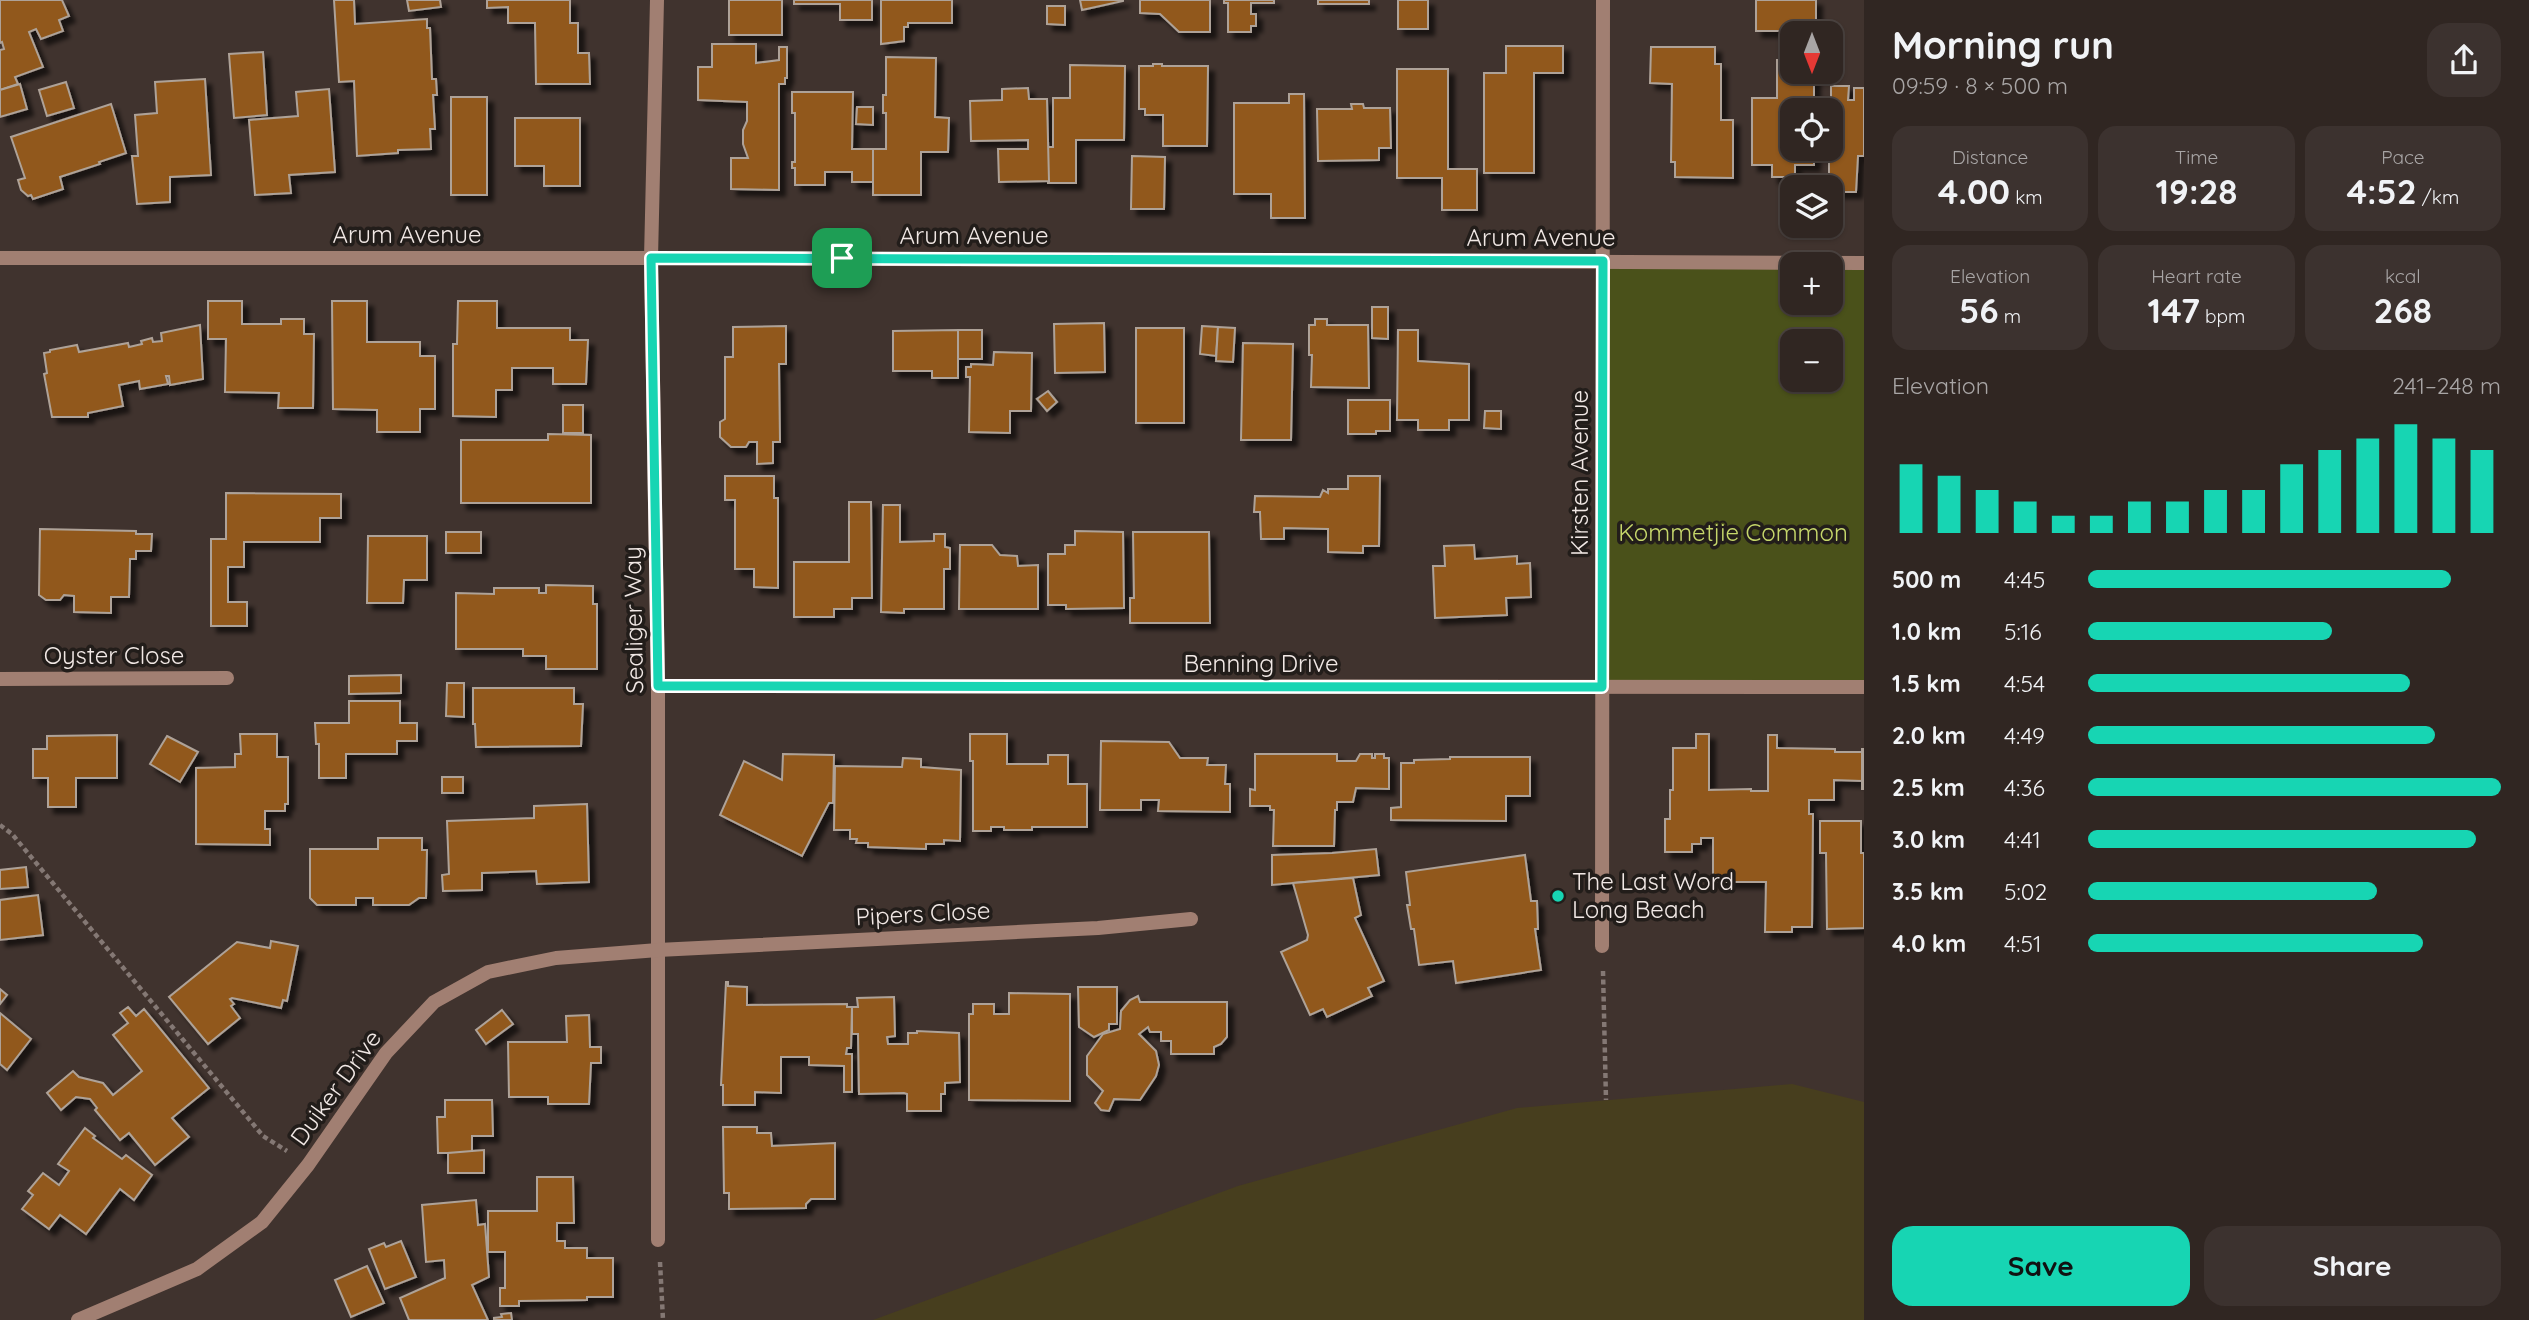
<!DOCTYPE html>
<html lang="en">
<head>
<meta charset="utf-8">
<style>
  body { margin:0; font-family:Quicksand,sans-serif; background:#3c322f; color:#f1f3f6; height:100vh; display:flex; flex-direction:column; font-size:26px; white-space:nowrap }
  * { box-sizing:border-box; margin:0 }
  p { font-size:23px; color:#a8a5a5 }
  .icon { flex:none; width:38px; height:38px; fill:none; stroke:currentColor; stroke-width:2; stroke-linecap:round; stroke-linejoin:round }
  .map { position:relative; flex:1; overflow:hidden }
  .drawer { display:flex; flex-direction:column; background:#302622; width:665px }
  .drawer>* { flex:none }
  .needle { width:46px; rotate:180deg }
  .fabs { position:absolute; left:1780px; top:21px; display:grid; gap:14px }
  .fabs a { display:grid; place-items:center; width:63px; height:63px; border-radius:14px; background:#302622; box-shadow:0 2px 5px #0004,0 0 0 2px #4b4340; font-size:35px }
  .pin { position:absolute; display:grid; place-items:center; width:60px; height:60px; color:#fff; margin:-30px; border-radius:14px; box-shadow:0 4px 10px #0006 }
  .round { display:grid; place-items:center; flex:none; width:74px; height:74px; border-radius:21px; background:#3c322f }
  .overview { display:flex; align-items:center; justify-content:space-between; height:119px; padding:0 28px }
  h1 { font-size:38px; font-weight:700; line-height:52px }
  .figures { display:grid; grid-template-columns:repeat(3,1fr); gap:10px; height:119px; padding:7px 28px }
  .figures div { display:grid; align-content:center; border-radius:18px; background:#3c322f; text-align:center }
  .figures b { font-size:35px; font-weight:700 }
  .figures small { font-size:19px; font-weight:400 }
  .figures p { font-size:19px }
  .chart { height:196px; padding:14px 28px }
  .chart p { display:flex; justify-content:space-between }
  .chart svg { width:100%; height:126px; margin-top:7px; stroke:#17d5b3; stroke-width:6 }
  .cta { display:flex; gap:14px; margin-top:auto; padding:14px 28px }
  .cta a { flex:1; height:80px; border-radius:21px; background:#17d5b3; color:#111; font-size:28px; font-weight:700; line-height:80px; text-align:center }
  .cta a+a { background:#3c322f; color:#f1f3f6 }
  ul { padding:0 28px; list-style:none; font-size:23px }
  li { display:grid; grid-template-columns:112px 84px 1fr; align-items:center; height:52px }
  li i { height:18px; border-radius:9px; background:#17d5b3 }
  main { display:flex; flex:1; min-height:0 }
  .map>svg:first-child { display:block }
</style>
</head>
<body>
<main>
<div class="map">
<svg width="1864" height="1320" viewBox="0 0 1864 1320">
  <defs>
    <filter id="shadow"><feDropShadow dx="6" dy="6" stdDeviation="2" flood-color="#0009"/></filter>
  </defs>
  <rect width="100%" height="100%" fill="#40332e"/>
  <path fill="#4a511a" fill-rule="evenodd" d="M1603 261 1864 263V687H1602ZM1792 264H1830V303H1792ZM1792 341H1830V380H1792Z"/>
  <path fill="#473e1e" d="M1792 1084 1864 1102V1320H873L1238 1186 1517 1108Z"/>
  <g fill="#91591a" stroke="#aea298" stroke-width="2" filter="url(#shadow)">
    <path d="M0 0H62L69 16 59 20 63 31 41 39 36 29 29 32 43 67 15 77 18 84 0 90V50L4 49 2 42 0 43Z"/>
    <path d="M334 0H354L355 24 427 19V28H430L432 79H436L437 95H433L435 129H430L431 149 398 150V153L357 156 354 81 339 82Z"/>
    <path d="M407 0H440L441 7 409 11Z"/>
    <path d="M487 0H570V23H578V53H589L590 84H536L535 23H508V7L487 8Z"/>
    <rect x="729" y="0" width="53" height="35"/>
    <path d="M794 0H872V20H840V4H794Z"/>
    <path d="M881 0H952V23H908V27H904V41L881 44Z"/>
    <path d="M1080 0H1123V1L1082 10Z"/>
    <path d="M1140 0H1210V32H1179L1160 14 1140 13Z"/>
    <path d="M1224 0H1274V3H1251V14H1256V26H1251V32H1228V3H1224Z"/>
    <rect x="1318" y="0" width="51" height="4"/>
    <rect x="1398" y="0" width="30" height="29"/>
    <rect x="1756" y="0" width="60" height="31"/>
    <path d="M1047 6H1065V25L1047 24Z"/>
    <path d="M712 44H756V63L779 60V47H787V78H785V84H779V190L731 189V158H748L743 144V130L747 121V102L698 100V67H712Z"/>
    <path d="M1506 46H1563V73H1534V173H1484V73H1506Z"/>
    <path d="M1651 47H1715V64H1721V120H1733V178L1675 177V162H1671L1672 84 1650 83Z"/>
    <path d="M263 52 267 115 234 118 229 54Z"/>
    <path d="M886 57 936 58 935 117 949 118 948 152H921V195H873V149H886V113H883V95H886Z"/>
    <path d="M1777 60H1792V72H1814V110H1792V149H1814V165H1795V177H1772V165H1752V98H1777Z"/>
    <path d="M1153 64H1162V66H1208L1207 146H1163V115H1145V109H1139V66H1153Z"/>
    <path d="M1070 65 1125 66 1124 140H1076V183H1048V147H1053V98H1070Z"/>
    <path d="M1397 69H1448V169H1477V210H1442V178H1397Z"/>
    <path d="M205 79 211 175 170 177V202L137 204 132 156H138L135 115 157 113 155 82Z"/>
    <path d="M66 82 74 108 47 116 39 90Z"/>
    <path d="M20 84 27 109 0 117V90Z"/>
    <path d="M1831 86H1849L1848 100H1854V88H1864V156H1858L1856 192H1830L1829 187V163L1828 156H1824V149H1830V110H1825V100H1831Z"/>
    <path d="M1028 88 1029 99H1047L1049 181 999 182 998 149H1028V140L971 141 970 101 1002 100V89Z"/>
    <path d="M329 89 335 172 289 175 291 193 255 195 249 120 298 116 296 92Z"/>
    <path d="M792 92H853L852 149H873V182H852V172H825V185H795V168H792V162H795V113H792Z"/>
    <path d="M1289 94H1304L1305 218H1271V194H1234V103H1289Z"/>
    <rect x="451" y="97" width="36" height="98"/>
    <path d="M111 104 126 153 99 162 100 164 60 177 63 189 33 199 31 195 28 196 21 190 18 180 25 178 11 137Z"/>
    <path d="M1351 104H1363L1364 108H1390L1391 148H1379V160L1318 161 1317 109H1352Z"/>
    <path d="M857 107H873V125L856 124Z"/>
    <path d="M515 118H580V186H544V166H515Z"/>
    <path d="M1132 156 1165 157 1164 209H1131Z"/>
    <path d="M208 301H242V324H281V319H304V334H314L313 408H278L279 393 225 392 226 339H208Z"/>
    <path d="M332 301H367V342H420V356H435V409H420V432H377V410L333 409Z"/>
    <path d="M458 301H497V328H570V340H588L586 384H553V368H512V390H496V417L453 416V344H457Z"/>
    <path d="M1372 307H1388V339L1372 338Z"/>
    <path d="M1315 319H1327V325H1368L1369 388 1311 387 1312 355H1309V325H1315Z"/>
    <path d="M1104 323 1105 372 1055 373 1054 324Z"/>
    <path d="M200 325 203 379 170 385 169 376H166L168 384 140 389 139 381 119 385 123 406 88 413V417H52L44 374 47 373 44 353 50 352V350L77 345 79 352 128 343 129 347 142 344 141 341 152 338 153 342 162 341 161 333Z"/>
    <path d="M786 326V364H779L780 442H773V463L757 464V442H749L746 447H731L720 437V422L725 419V357H733V327Z"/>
    <path d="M1202 326 1218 327 1216 356 1200 354Z"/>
    <path d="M1218 327 1235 328 1233 362 1216 361Z"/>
    <rect x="1136" y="328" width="48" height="95"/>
    <rect x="958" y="330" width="24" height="29"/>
    <path d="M958 330V378H932V371H893V331Z"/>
    <path d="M1398 330H1418V361L1469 364V420H1449V430H1418V420H1397Z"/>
    <path d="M1243 343 1293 344 1291 440H1241Z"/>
    <path d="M994 352 1032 353 1031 411H1010V433L969 432 970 377H966V367H971V364L993 365Z"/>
    <path d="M1048 391 1057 402 1047 411 1037 399Z"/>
    <path d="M1348 400H1390V431H1376V434H1348Z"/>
    <rect x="563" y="405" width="20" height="28"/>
    <path d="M1485 411H1501V429L1484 428Z"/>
    <path d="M548 434 591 435V503H461V440H548Z"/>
    <path d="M725 476H774V498H778V588L754 587V569H735V500H725Z"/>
    <path d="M1348 476H1380L1379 546H1363V553L1328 552V529L1284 528V539H1261L1260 512H1254L1255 496 1320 497 1323 490 1328 493V489H1348Z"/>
    <path d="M226 493 341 494V518H320V542H244V567H228V602H247V626H211V539H226Z"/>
    <path d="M849 502H871L872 598H852V609H834V617H794V562H849Z"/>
    <path d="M883 505H900V542L934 541V534H945V547L950 548V569H944V609H904V613L881 612Z"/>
    <path d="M40 529 136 531V534H152L151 551H136V559H130L129 597H111V613L74 612V596L64 595 60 600H46L39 595Z"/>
    <path d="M1075 531 1123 532 1124 608 1066 609V605H1048V554H1065V545H1075Z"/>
    <rect x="446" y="532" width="35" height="21"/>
    <path d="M1133 532H1209L1210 623H1130V598H1134Z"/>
    <path d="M368 536H427V580H404L403 603H367Z"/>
    <path d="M960 545H992L1000 555 1017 556 1018 566 1038 565V609H959Z"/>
    <path d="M1474 545 1475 559 1517 556V564L1530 563 1531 597 1506 598 1507 615 1435 618 1433 566H1445L1444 546Z"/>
    <path d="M546 585 593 586V604H597V669H546V656H523V649H456V593L494 594V588H539V593H546Z"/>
    <path d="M401 675V693L349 694V676Z"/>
    <path d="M447 683H464V717L446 716Z"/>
    <path d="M473 688H574V704H583L581 746 476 747 475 724H473Z"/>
    <path d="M349 701H400V723H417V741H397V754H346V778H319V744H316L315 723H349Z"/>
    <path d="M240 734H277V757H288V804H285V811H265V829H270V845L196 844V768L235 767V754H241Z"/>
    <path d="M970 734H1007V764H1048V755H1068V784H1087V827H1032V830H1004V827H991V831H973V761H970Z"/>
    <path d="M1696 734H1709V790L1751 789V791H1768V735H1777V748L1835 749V752H1862V781L1834 780V800H1809V814H1813L1812 927H1792V932H1765L1766 882H1713V838H1701V844H1692V852H1665V819H1670V790H1673V748H1696Z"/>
    <path d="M117 735V778H76V807H48V778H33V749H47V736Z"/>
    <path d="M167 736 198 752 180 782 150 764Z"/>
    <path d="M1101 741 1169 742 1180 758H1208L1207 765H1226L1225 784H1230V812L1158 811 1159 800H1141V810H1100Z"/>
    <rect x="1862" y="749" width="2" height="40"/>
    <path d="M783 754 834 755 833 803H829L802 856 720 815 744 761 782 780Z"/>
    <path d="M1255 754H1337V761H1356L1360 754H1372V758H1375V754H1384V758H1389V789L1356 788 1353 802H1337V810H1335L1334 846H1273L1274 810H1270V806H1250V789L1255 790Z"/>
    <path d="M1450 757H1530V796H1506V821L1391 820V808L1401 807V763H1414V760L1450 759Z"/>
    <path d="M903 758 921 759V767L961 770 960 841 944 840V844H926V849L868 847V843H856L857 839H850V830H834L835 766 902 767Z"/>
    <rect x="442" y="777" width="21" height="16"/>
    <path d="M587 804 589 882 537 884 536 871 482 873V890L443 891 442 875 449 874 447 821 534 818V806Z"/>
    <path d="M1820 821H1861V853H1864V928L1827 929 1826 853H1820Z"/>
    <path d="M378 838H422V850H427L426 898H419L409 905H373V898H356V905H317L310 898V849H378Z"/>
    <path d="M1376 849 1379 875 1272 885V855L1332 853Z"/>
    <path d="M1525 855 1531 901H1537L1538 929H1535L1541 970 1456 983 1453 961 1419 965 1414 929H1411L1407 905H1410L1406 872Z"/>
    <path d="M26 867 28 887 0 889V870Z"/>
    <path d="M1353 878 1361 915 1355 918 1384 981 1368 988 1372 996 1327 1017 1323 1009 1310 1015 1281 952 1307 940 1308 935 1293 883Z"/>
    <path d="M38 895 43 935 0 940V900Z"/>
    <path d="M271 941 298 946 287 1001 283 1000 281 1008 232 998 230 999 234 1004 231 1006 240 1018 208 1044 169 997 237 942 270 948Z"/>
    <path d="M726 982H728V986L747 987V1005L847 1004V1007H852L851 1048H847L846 1054H852V1092H844V1066L809 1065V1057H781V1093L755 1092V1105H723V1085H721Z"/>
    <path d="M1078 987H1117V1024H1109V1030L1094 1037 1079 1027Z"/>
    <path d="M0 989 7 995 0 1004Z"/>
    <path d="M1009 993 1070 994V1101L969 1100V1014H973V1004H994V1014H1009Z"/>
    <path d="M1138 996 1140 1002H1227V1037L1221 1044 1214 1047V1054H1171V1041H1161V1032H1150L1148 1027 1139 1034 1156 1051 1159 1065 1156 1076 1140 1100 1114 1099 1109 1111 1101 1110 1095 1103 1103 1091 1087 1075V1056L1103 1034 1120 1029 1121 1011 1130 1000Z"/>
    <path d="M894 997 895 1036 887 1037 888 1044H908V1033H917V1031L959 1033 960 1082 945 1083V1094H941V1111H907V1094L904 1093 859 1094 858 1034H852V1007H858L857 998Z"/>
    <path d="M128 1007 136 1016 144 1009 209 1088 172 1118 189 1137 155 1165 129 1133 120 1140 95 1110 97 1108 90 1099 76 1097 61 1110 47 1093 73 1071 79 1077 103 1083 113 1095 142 1071 113 1035 128 1023 120 1013Z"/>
    <path d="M502 1010 513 1024 486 1044 476 1030Z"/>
    <path d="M0 1013 31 1039 7 1070 0 1064Z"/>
    <path d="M589 1015 590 1047H601V1063H591L589 1104H548V1097H509L508 1042H567L566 1016Z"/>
    <path d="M445 1100H492L493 1136H472V1153H438L437 1117H445Z"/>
    <path d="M723 1127H757V1133H771L772 1146 835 1143V1199H811L806 1204V1208L729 1209V1193H724Z"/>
    <path d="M85 1128 95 1136 93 1138 122 1159 126 1155 152 1175 134 1200 120 1189 86 1234 60 1215 49 1229 22 1209 33 1195 28 1191 43 1173 59 1185 69 1171 58 1164Z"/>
    <path d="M484 1150V1173H448V1153Z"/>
    <path d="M537 1177H573L574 1223H557V1241H565V1248H587V1258H613V1297H587V1300L519 1301V1306H500V1288H505V1252H488V1211H537Z"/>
    <path d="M476 1200 478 1225 485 1224 489 1277 472 1285 488 1320H409L400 1298 445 1278 444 1260 426 1262 422 1205Z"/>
    <path d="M401 1241 416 1277 385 1289 369 1249 384 1243 386 1247Z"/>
    <path d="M367 1266 384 1303 351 1317 335 1280Z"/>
    <path d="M511 1313 512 1320H494V1318L502 1317 501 1314Z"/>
  </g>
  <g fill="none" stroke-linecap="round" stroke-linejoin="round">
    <g stroke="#847874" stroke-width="4.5" stroke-dasharray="5 3.5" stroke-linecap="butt">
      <path d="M0 825 12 834 263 1136 287 1151"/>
      <path d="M1603 971 1606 1100"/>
      <path d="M660 1262 663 1320"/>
    </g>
    <g stroke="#a17f72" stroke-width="14">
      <path d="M657 0 651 258 658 686V1240"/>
      <path d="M0 258H651L1864 263"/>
      <path d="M0 679 227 678"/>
      <path d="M658 686 1864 687"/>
      <path d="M1602 946 1603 0"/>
      <path d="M78 1320 197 1269 262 1222 308 1165 386 1053 434 1002 488 972 556 958 658 950 1098 928 1191 919"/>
    </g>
  </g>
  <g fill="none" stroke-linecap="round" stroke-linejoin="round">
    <defs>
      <path id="route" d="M651 258 1603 261 1602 687 658 686Z"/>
    </defs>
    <use href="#route" stroke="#fff" stroke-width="14"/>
    <use href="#route" stroke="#17d5b3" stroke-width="9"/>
  </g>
  <circle fill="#17d5b3" stroke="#221d1a" stroke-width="2.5" cx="1558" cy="896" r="7"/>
  <g text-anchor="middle" stroke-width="7" stroke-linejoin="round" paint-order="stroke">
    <g font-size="24" fill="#f1e8e5" stroke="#221d1a">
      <text x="407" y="243">Arum Avenue</text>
      <text x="974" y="244">Arum Avenue</text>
      <text x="1541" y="246">Arum Avenue</text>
      <text transform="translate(1580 473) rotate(-90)" y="8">Kirsten Avenue</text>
      <text transform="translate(634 620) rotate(-91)" y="8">Sealiger Way</text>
      <text x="114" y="664">Oyster Close</text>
      <text x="1261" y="672">Benning Drive</text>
      <text transform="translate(923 914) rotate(-3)" y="8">Pipers Close</text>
      <text transform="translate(336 1088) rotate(-54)" y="8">Duiker Drive</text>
    </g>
    <g font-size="24" fill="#c6d76b" stroke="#221d1a">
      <text x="1733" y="541">Kommetjie Common</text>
    </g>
    <g font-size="24" fill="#f1e8e5" stroke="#221d1a" text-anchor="start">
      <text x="1572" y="890">The Last Word<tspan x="1572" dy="28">Long Beach</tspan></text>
    </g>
  </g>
</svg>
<div class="fabs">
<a><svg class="needle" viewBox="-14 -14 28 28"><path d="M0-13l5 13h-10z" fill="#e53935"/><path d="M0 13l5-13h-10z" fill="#a8a5a5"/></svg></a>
<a><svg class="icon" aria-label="locate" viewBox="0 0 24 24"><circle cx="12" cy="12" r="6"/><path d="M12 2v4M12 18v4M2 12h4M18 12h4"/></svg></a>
<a><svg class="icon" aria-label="layers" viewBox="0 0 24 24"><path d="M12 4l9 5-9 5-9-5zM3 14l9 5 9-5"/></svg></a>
<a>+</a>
<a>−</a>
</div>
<div class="pin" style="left:842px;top:258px;background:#1e9e55"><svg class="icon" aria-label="arrive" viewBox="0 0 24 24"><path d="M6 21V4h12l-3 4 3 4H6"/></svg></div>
</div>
<section class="drawer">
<div class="overview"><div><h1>Morning run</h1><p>09:59 · 8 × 500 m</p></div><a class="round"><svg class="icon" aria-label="share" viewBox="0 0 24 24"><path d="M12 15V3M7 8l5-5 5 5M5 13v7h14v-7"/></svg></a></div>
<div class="figures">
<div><p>Distance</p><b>4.00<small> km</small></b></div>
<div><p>Time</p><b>19:28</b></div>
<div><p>Pace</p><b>4:52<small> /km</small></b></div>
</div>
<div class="figures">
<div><p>Elevation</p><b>56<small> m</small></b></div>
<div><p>Heart rate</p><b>147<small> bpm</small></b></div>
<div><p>kcal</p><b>268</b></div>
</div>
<div class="chart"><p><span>Elevation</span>241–248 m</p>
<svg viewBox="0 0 160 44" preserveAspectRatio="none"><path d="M5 44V20M15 44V24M25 44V29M35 44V33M45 44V38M55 44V38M65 44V33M75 44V33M85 44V29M95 44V29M105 44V20M115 44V15M125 44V11M135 44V6M145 44V11M155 44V15"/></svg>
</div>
<ul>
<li><b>500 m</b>4:45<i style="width:88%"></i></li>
<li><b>1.0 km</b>5:16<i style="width:59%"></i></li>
<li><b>1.5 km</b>4:54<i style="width:78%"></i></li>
<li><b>2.0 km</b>4:49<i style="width:84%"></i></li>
<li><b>2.5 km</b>4:36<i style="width:100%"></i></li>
<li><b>3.0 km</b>4:41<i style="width:94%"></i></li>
<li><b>3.5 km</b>5:02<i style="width:70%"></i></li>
<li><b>4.0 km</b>4:51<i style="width:81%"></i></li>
</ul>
<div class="cta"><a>Save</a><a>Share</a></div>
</section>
</main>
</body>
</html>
